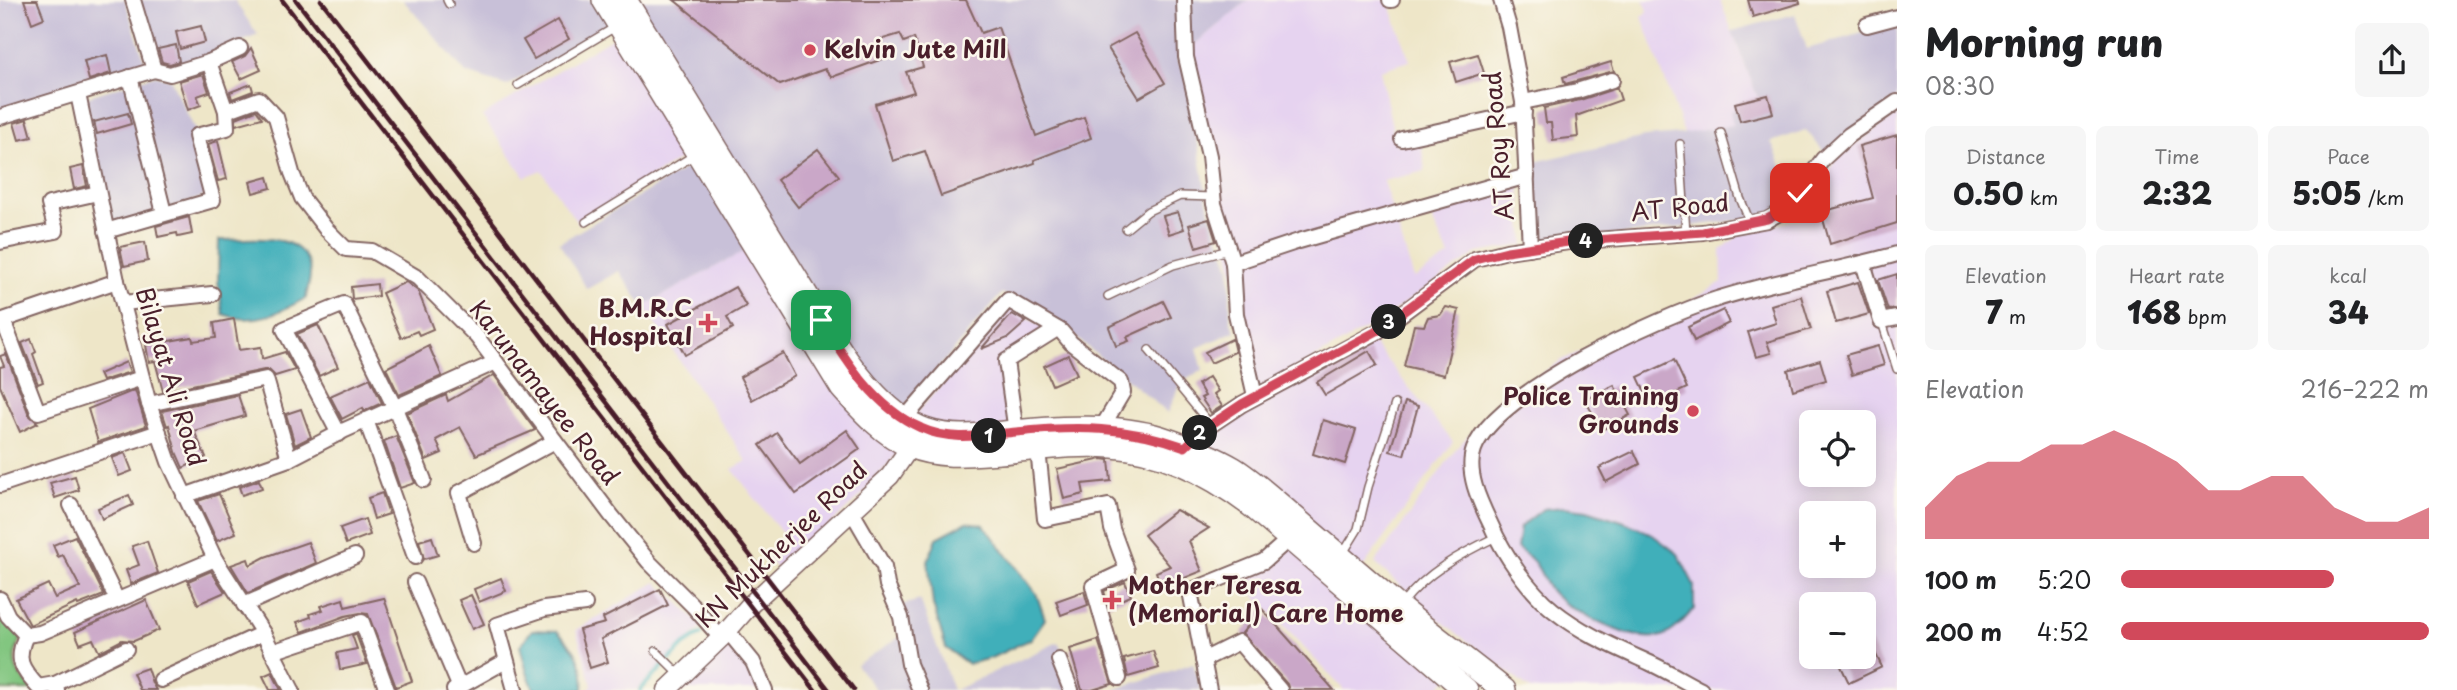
<!DOCTYPE html>
<html lang="en">
<head>
<meta charset="utf-8">
<style>
  body { margin:0; font-family:"Playpen Sans",sans-serif; background:#f6f6f6; color:#202124; height:100vh; display:flex; flex-direction:column; font-size:26px; white-space:nowrap }
  * { box-sizing:border-box; margin:0 }
  p { font-size:23px; color:#757577 }
  .icon { flex:none; width:38px; height:38px; fill:none; stroke:currentColor; stroke-width:2; stroke-linecap:round; stroke-linejoin:round }
  .map { position:relative; flex:1; overflow:hidden }
  .drawer { display:flex; flex-direction:column; background:#fff; width:560px }
  .drawer>* { flex:none }
  .fabs { position:absolute; left:1799px; top:410px; display:grid; gap:14px }
  .fabs a { display:grid; place-items:center; width:77px; height:77px; border-radius:10px; background:#fff; box-shadow:0 4px 18px #0003; font-size:35px }
  .pin { position:absolute; display:grid; place-items:center; width:60px; height:60px; color:#fff; margin:-30px; border-radius:14px; box-shadow:0 4px 10px #0006 }
  .km { position:absolute; width:35px; height:35px; margin:-18px; border-radius:50%; background:#222; color:#fff; font-size:19px; line-height:35px; text-align:center }
  .round { display:grid; place-items:center; flex:none; width:74px; height:74px; border-radius:10px; background:#f6f6f6 }
  .head { display:flex; align-items:center; justify-content:space-between; height:119px; padding:0 28px }
  h1 { font-size:38px; font-weight:800; line-height:52px }
  .metrics { display:grid; grid-template-columns:repeat(3,1fr); gap:10px; height:119px; padding:7px 28px }
  .metrics div { display:grid; align-content:center; border-radius:10px; background:#f6f6f6; text-align:center }
  .metrics b { font-size:30px; font-weight:800 }
  .metrics small { font-size:19px; font-weight:400 }
  .metrics p { font-size:19px }
  .chart { height:196px; padding:14px 28px }
  .chart p { display:flex; justify-content:space-between }
  .chart svg { width:100%; height:126px; margin-top:7px; fill:#d1495b; opacity:.7 }
  ul { padding:0 28px; list-style:none; font-size:23px }
  li { display:grid; grid-template-columns:112px 84px 1fr; align-items:center; height:52px }
  li i { height:18px; border-radius:9px; background:#d1495b }
  main { display:flex; flex:1; min-height:0 }
  .map>svg:first-child { display:block }
</style>
</head>
<body>
<main>
<div class="map">
<svg width="1897" height="690" viewBox="0 0 1897 690">
  <rect width="100%" height="100%" fill="#fbf7ec"/>
  <filter id="ink" filterUnits="userSpaceOnUse"><feTurbulence type="fractalNoise" baseFrequency=".0143" numOctaves="2"/><feDisplacementMap in="SourceGraphic" scale="14" xChannelSelector="R" yChannelSelector="G"/><feConvolveMatrix kernelMatrix="1 2 1 2 8 2 1 2 1" color-interpolation-filters="sRGB"/></filter>
  <filter id="wash" filterUnits="userSpaceOnUse"><feTurbulence type="fractalNoise" baseFrequency=".00686" numOctaves="4" result="noise"/><feDisplacementMap in="SourceGraphic" scale="28" xChannelSelector="R" yChannelSelector="G"/><feGaussianBlur stdDeviation="1.57" result="paint"/><feColorMatrix in="noise" values="0 0 0 0 0 0 0 0 0 0 0 0 0 0 0 0 0 1.4 0 .05"/><feComposite in="paint" operator="in"/></filter>
  <g filter="url(#wash)">
    <rect width="100%" height="100%" fill="#eee6c8"/>
    <g fill="#e6d3f0" fill-rule="evenodd">
      <path d="M1248 0H1388L1410 61 1380 70 1396 145 1421 141 1425 171 1383 181 1414 279 1449 256 1426 207 1519 174 1524 245 1477 253 1376 323 1257 391 1188 50Z"/>
      <path d="M1644 0H1720L1759 101 1733 125 1685 136 1642 17 1648 11Z"/>
      <path d="M630 27 702 145 578 224 541 170 525 177 482 116Z"/>
      <path d="M1897 114V690H1531L1428 611 1375 563 1456 449 1500 400 1562 360 1687 302 1722 282 1721 250 1740 234 1801 219 1837 157ZM1811 422H1864V474H1811ZM1811 513H1864V565H1811ZM1811 604H1864V656H1811Z"/>
      <path d="M763 241 910 438 862 495 779 571 766 557 788 541 732 469 747 461 643 306Z"/>
      <path d="M1009 306 1046 329 1003 362 1015 441 910 421Z"/>
      <path d="M1373 343 1453 442 1361 570 1184 454 1253 402Z"/>
      <path d="M1301 537 1453 674 1437 690H1344L1239 579Z"/>
      <path d="M656 582 703 626 636 690H588L592 685 576 630Z"/>
      <path d="M729 639 747 664 760 690H675Z"/>
    </g>
    <g fill="#c8c0d8">
      <path d="M0 0H125L147 68 0 111Z"/>
      <path d="M138 0H234L258 35 173 70 160 65Z"/>
      <path d="M403 0H611L622 19 507 86 466 73Z"/>
      <path d="M632 0H1248L1177 59 1187 78 1209 211 1230 267V320L1235 331 1197 348 1203 370 1180 383 1168 413 1062 326 1002 293 900 413 825 321Z"/>
      <path d="M1795 14 1807 49 1897 23V98L1825 153 1806 130 1771 142 1792 189 1783 204 1766 215 1741 220 1535 245 1530 163 1645 137 1681 134 1733 125 1730 111 1759 101 1732 31Z"/>
      <path d="M156 75 171 80 196 132 208 195 110 230 83 98Z"/>
      <path d="M707 156 763 241 643 306 619 271 587 289 559 243Z"/>
      <path d="M920 600 953 690H876L856 665 908 632 902 605Z"/>
      <path d="M1058 642 1083 690H955Z"/>
      <path d="M1193 663 1201 690H1113L1165 673Z"/>
    </g>
    <path fill="#82c680" stroke="#667256" stroke-width="2" d="M0 614 21 639C19 644 16 650 15 655 13 669 25 687 39 690H0Z"/>
    <g fill="#3fafba" stroke="#446772" stroke-width="2">
      <path d="M219 240C250 240 303 229 310 270 311 279 307 290 306 298 279 313 254 326 223 314L218 281Z"/>
      <path d="M1564 507 1587 510 1622 521 1650 533 1678 554 1694 585V609C1685 618 1675 632 1662 636 1634 644 1568 612 1550 590 1544 582 1541 570 1534 562 1530 557 1523 553 1517 548L1520 527 1543 509Z"/>
      <path d="M967 522 984 525 1036 593 1045 619 1031 639 991 658 968 664 946 648 933 605 928 561 937 538Z"/>
      <path d="M532 630 557 631C575 649 586 662 583 690H534L526 669 520 646Z"/>
    </g>
    <g fill="none" stroke-linecap="round" stroke-linejoin="round">
      <path stroke="#3fafba" stroke-width="4.5" d="M640 690 684 645 701 634"/>
    </g>
    <g id="blocks">
      <g fill="#caa7c8">
        <path d="M24 0H37L44 18 32 23Z"/>
        <path d="M674 0H966L981 33 998 27 1036 136 1084 117 1091 138 1034 160 1035 163 941 196 925 151 893 161 875 104 914 92 906 72 923 67 914 38 904 42 900 34 880 40 885 58 832 77 825 69 780 85Z"/>
        <path d="M1748 0H1799L1800 3 1753 17Z"/>
        <path d="M558 20 569 39 534 59 523 40Z"/>
        <path d="M201 26 205 42 180 49 176 32Z"/>
        <path d="M1135 33 1165 83 1139 98 1108 48Z"/>
        <path d="M176 45 179 61 170 64 162 62 158 49Z"/>
        <path d="M251 48 261 70 241 79 232 62 245 56Z"/>
        <path d="M1478 54 1484 73 1456 82 1450 62Z"/>
        <path d="M107 55 111 73 89 80 84 61Z"/>
        <path d="M1611 62 1614 71 1565 84 1563 77Z"/>
        <path d="M203 74 209 92 197 96 201 105 188 110 179 81Z"/>
        <path d="M251 84 253 91 232 99 230 92Z"/>
        <path d="M1617 88 1621 100 1576 116 1578 137 1553 140 1551 123H1546L1544 108 1580 100Z"/>
        <path d="M1768 95 1773 113 1740 121 1735 103Z"/>
        <path d="M256 110 262 118 236 125V118Z"/>
        <path d="M128 113 131 124 97 134 94 122Z"/>
        <path d="M27 119 32 137 19 140 14 123Z"/>
        <path d="M1897 135V223L1830 244 1821 212 1873 198 1859 146Z"/>
        <path d="M218 141 227 179 218 181 208 144Z"/>
        <path d="M818 149 839 176 798 207 777 180Z"/>
        <path d="M83 166 87 186 74 189 70 169Z"/>
        <path d="M268 177 271 188 253 193 250 182Z"/>
        <path d="M1178 212 1184 229 1169 234 1163 216Z"/>
        <path d="M189 217 192 234 178 237 177 233 158 237 156 226Z"/>
        <path d="M1209 219 1216 241 1196 247 1189 225Z"/>
        <path d="M145 242 148 261 124 266 120 247Z"/>
        <path d="M1897 274V309L1888 310 1878 280Z"/>
        <path d="M406 282 418 291 433 329 419 335 417 331 401 338 382 293Z"/>
        <path d="M1858 282 1869 314 1836 323 1827 291Z"/>
        <path d="M377 284 378 296 352 299 351 287Z"/>
        <path d="M735 287 746 306 727 317 733 328 685 355 668 324Z"/>
        <path d="M1801 296 1811 329 1767 342 1771 353 1756 357 1748 332 1776 323 1771 305Z"/>
        <path d="M1163 301 1171 317 1127 337 1129 341 1116 346 1109 327Z"/>
        <path d="M1446 307 1459 310 1444 375 1404 366 1414 325 1424 326 1428 317 1440 315Z"/>
        <path d="M1723 310 1729 323 1694 341 1688 327Z"/>
        <path d="M1012 314 1026 322 1008 338 981 349Z"/>
        <path d="M234 319 239 350 261 347 262 359 285 352 295 370 275 376 269 370H264L163 391 155 361 149 362 146 345 192 337 193 341 216 338 214 323Z"/>
        <path d="M318 325 338 367 319 376 297 334Z"/>
        <path d="M31 339 36 352 33 354 43 382 38 384 22 343Z"/>
        <path d="M1232 339 1235 352 1211 363 1205 352Z"/>
        <path d="M429 346 442 376 399 395 386 368Z"/>
        <path d="M1878 346 1884 365 1852 375 1846 355Z"/>
        <path d="M1369 351 1377 365 1325 395 1317 382Z"/>
        <path d="M783 353 795 376 752 400 740 377Z"/>
        <path d="M6 354 29 415 38 423 20 432 0 386V367L4 366 0 356Z"/>
        <path d="M1068 355 1077 374 1052 385 1044 366Z"/>
        <path d="M1674 360 1687 388 1651 405 1638 377Z"/>
        <path d="M1820 360 1826 380 1793 390 1788 370Z"/>
        <path d="M126 362 130 372 102 381 99 374Z"/>
        <path d="M494 375 535 430 476 455 460 427 436 440 442 453 426 460 407 413 446 395 448 401Z"/>
        <path d="M1209 377 1218 391 1214 394 1222 406 1211 413 1201 398 1205 396 1198 384Z"/>
        <path d="M370 378 382 403 364 411 363 408 342 419 330 396Z"/>
        <path d="M1614 385 1630 415 1602 430 1585 400Z"/>
        <path d="M135 390 146 426 98 442 88 409Z"/>
        <path d="M238 395 245 416 194 431 206 457 183 468 176 452 169 425 167 426 162 411Z"/>
        <path d="M1405 402 1418 406 1404 455 1390 451Z"/>
        <path d="M301 409 311 437 295 445 286 414Z"/>
        <path d="M1323 420 1356 430 1345 464 1313 454Z"/>
        <path d="M847 430 860 449 796 494 760 445 777 433 800 464Z"/>
        <path d="M396 436 415 483 400 488 384 441Z"/>
        <path d="M1634 451 1640 464 1606 482 1599 468Z"/>
        <path d="M125 453 132 471 119 476 112 458Z"/>
        <path d="M1102 459 1109 460 1111 481 1082 484 1084 494 1064 499 1057 469Z"/>
        <path d="M75 476 79 490 55 498 50 483Z"/>
        <path d="M259 480 262 488 242 495 239 487Z"/>
        <path d="M382 493 389 514 374 519 368 498Z"/>
        <path d="M219 494 236 533 217 541 198 501Z"/>
        <path d="M129 495 133 505 102 519 98 508Z"/>
        <path d="M1176 510 1209 528 1189 541 1202 571 1162 587 1156 572 1170 566 1144 535Z"/>
        <path d="M365 519 370 535 346 544 340 528Z"/>
        <path d="M75 536 104 595 78 605 77 603 30 625 16 599 48 584 55 598 80 587 63 555 58 557 53 545Z"/>
        <path d="M432 537 438 555 424 559 419 541Z"/>
        <path d="M147 541 158 573 131 584 126 570 139 565 132 546Z"/>
        <path d="M308 542 316 563 248 593 231 565 248 559 250 565 265 557Z"/>
        <path d="M211 571 225 592 198 604 188 581Z"/>
        <path d="M501 578 506 591 479 602 474 589Z"/>
        <path d="M1125 582 1131 596 1108 605 1104 591Z"/>
        <path d="M660 589 668 605 601 639 608 662 590 668 579 630 605 623 603 618Z"/>
        <path d="M1084 591 1088 605 1061 615 1056 601Z"/>
        <path d="M471 595 484 624 472 629 459 600Z"/>
        <path d="M384 598 412 681 396 687 368 614 360 613 345 616 302 632 297 622 311 617 310 614 323 610 321 606 343 599 345 607Z"/>
        <path d="M146 600 159 630 134 641 122 640 99 652 93 639 80 644 75 632Z"/>
        <path d="M1262 609 1334 690H1289L1287 684 1242 633Z"/>
        <path d="M1864 630 1882 667 1849 683 1836 656H1864Z"/>
        <path d="M356 634 367 664 340 670 337 653 357 649 352 635Z"/>
        <path d="M1098 640 1112 684 1092 690H1082L1070 649Z"/>
        <path d="M1153 651 1159 668 1128 677 1124 659Z"/>
        <path d="M147 668 152 683 156 690H140L133 673Z"/>
        <path d="M272 672 281 690H270L263 676Z"/>
      </g>
    </g>
  </g>
  <g filter="url(#ink)">
    <use href="#blocks" fill-opacity="0" stroke="#836562" stroke-width="2"/>
    <g fill="none" stroke-linecap="round" stroke-linejoin="round">
      <defs>
        <g id="service">
          <path d="M447 0 449 4"/>
          <path d="M518 85 617 26"/>
          <path d="M1721 133 1740 198 1750 222"/>
          <path d="M1680 144 1686 233"/>
          <path d="M586 222 696 154"/>
          <path d="M1126 229 1148 211 1180 196 1213 197"/>
          <path d="M1108 296 1173 265 1229 250"/>
          <path d="M1882 322 1897 369"/>
          <path d="M1149 350 1211 425"/>
          <path d="M1342 555 1358 529 1368 487 1395 404"/>
          <path d="M1402 604C1427 572 1460 554 1496 537"/>
          <path d="M656 651 680 675"/>
        </g>
        <g id="minor">
          <path d="M133 0 154 70"/>
          <path d="M1184 0 1186 57 1209 156 1214 204 1233 263 1236 314 1255 396"/>
          <path d="M1390 0H1392"/>
          <path d="M1501 0 1509 27 1523 102 1530 248"/>
          <path d="M1867 25 1897 17"/>
          <path d="M209 62 240 48"/>
          <path d="M154 70 170 74 209 62 226 111 259 99 276 117 292 173 302 198 326 229 346 249 372 251 418 278 477 337 611 515 649 562 693 606 721 638"/>
          <path d="M130 77 164 213"/>
          <path d="M78 94 117 281 149 404 169 462 215 559 263 633 292 690"/>
          <path d="M1523 102 1577 91 1612 80"/>
          <path d="M0 117 154 70"/>
          <path d="M1402 139 1524 112"/>
          <path d="M106 231 213 200 196 136 227 128 226 111"/>
          <path d="M0 242 56 231 49 204 98 193"/>
          <path d="M1233 263 1299 241 1527 176"/>
          <path d="M1863 263 1881 321 1897 318"/>
          <path d="M117 281 3 320 38 412 142 378"/>
          <path d="M123 303 212 294"/>
          <path d="M149 404 266 379 289 459"/>
          <path d="M904 419 1008 300 1061 331 1071 343 1121 382 1123 392 1101 429"/>
          <path d="M366 420 415 557"/>
          <path d="M1016 432 1006 361 1057 329"/>
          <path d="M339 434 284 329 344 304 395 408 424 480"/>
          <path d="M1185 447 1203 430 1242 404 1377 332 1475 259 1507 251 1568 242 1703 232 1767 220 1786 209 1823 159 1849 135 1897 102"/>
          <path d="M1038 449 1045 519 1108 506 1112 529 1127 570 1093 586 1119 678"/>
          <path d="M0 485 159 432"/>
          <path d="M184 496 289 459 345 430 496 362"/>
          <path d="M71 505 117 600"/>
          <path d="M852 512 884 567 887 585 901 617 909 664 920 690"/>
          <path d="M474 543 459 493 555 441"/>
          <path d="M415 582 460 688"/>
          <path d="M0 599 8 616 26 635 40 633 215 559"/>
          <path d="M244 605 355 556"/>
          <path d="M727 630 753 662 765 690"/>
          <path d="M26 635C15 660 21 668 38 687L55 684"/>
          <path d="M272 652 362 622 387 690"/>
          <path d="M1059 660 1071 690"/>
          <path d="M1203 660 1239 642 1280 690"/>
          <path d="M161 680 263 633"/>
          <path d="M57 690 55 684 126 649"/>
          <path d="M454 690 506 661"/>
          <path d="M515 690 497 625 544 609 585 604"/>
          <path d="M1209 690 1190 591 1264 561 1290 538"/>
          <path d="M1701 690C1684 681 1667 671 1650 663 1615 647 1583 634 1553 610 1529 591 1503 553 1491 525 1481 504 1465 473 1474 449 1496 391 1659 317 1717 299 1776 280 1838 271 1897 254"/>
        </g>
        <path id="tertiary" d="M667 690 721 638 750 605 890 476 917 437"/>
        <g id="primary">
          <path d="M604 0 842 388C861 409 884 435 910 446 938 458 972 454 1000 452 1037 449 1075 443 1112 446 1163 449 1211 475 1251 505L1466 690"/>
          <path d="M625 0 838 347C857 377 891 418 925 430 954 440 983 435 1014 432 1057 427 1119 425 1161 438 1185 446 1212 456 1234 469 1256 483 1276 502 1296 519 1329 548 1363 576 1396 605 1431 634 1468 661 1504 690"/>
        </g>
      </defs>
      <use href="#service" stroke="#836562" stroke-width="10"/>
      <use href="#minor" stroke="#836562" stroke-width="18"/>
      <use href="#tertiary" stroke="#836562" stroke-width="21"/>
      <use href="#primary" stroke="#836562" stroke-width="26"/>
      <use href="#service" stroke="#fff" stroke-width="7"/>
      <use href="#minor" stroke="#fff" stroke-width="14"/>
      <use href="#tertiary" stroke="#fff" stroke-width="18"/>
      <use href="#primary" stroke="#fff" stroke-width="23"/>
      <g stroke="#4a1f2b" stroke-width="4.5">
        <path d="M282 0 815 690"/>
        <path d="M296 0 829 690"/>
        <path d="M321 0 854 690"/>
      </g>
    </g>
  </g>
  <g fill="none" stroke-linecap="round" stroke-linejoin="round" filter="url(#ink)">
    <defs>
      <path id="route" d="M821 320C846 361 875 408 921 428 951 442 984 435 1016 432 1076 426 1127 426 1185 447L1203 430 1242 404 1377 331 1475 259 1507 251 1568 242 1703 232 1767 219 1786 209 1800 193"/>
    </defs>
    <use href="#route" stroke="#fff" stroke-width="14"/>
    <use href="#route" stroke="#d1495b" stroke-width="9"/>
  </g>
  <g fill="#d1495b" stroke="#fbf7ec" stroke-width="2.5">
    <circle cx="810" cy="50" r="7"/>
    <path d="M704.5 312.5h7v7h7v7h-7v7h-7v-7h-7v-7h7z"/>
    <circle cx="1693" cy="411" r="7"/>
    <path d="M1108.5 589.5h7v7h7v7h-7v7h-7v-7h-7v-7h7z"/>
  </g>
  <g text-anchor="middle" stroke-width="5" stroke-linejoin="round" paint-order="stroke">
    <g font-size="24" font-weight="bold" fill="#4a1f2b" stroke="#fbf7ec" text-anchor="start">
      <text x="824" y="58">Kelvin Jute Mill</text>
      <text x="692" y="317" text-anchor="end">B.M.R.C<tspan x="692" dy="28">Hospital</tspan></text>
      <text x="1679" y="405" text-anchor="end">Police Training<tspan x="1679" dy="28">Grounds</tspan></text>
      <text x="1128" y="594">Mother Teresa<tspan x="1128" dy="28">(Memorial) Care Home</tspan></text>
    </g>
    <g font-size="24" fill="#4a1f2b" stroke="#fbf7ec">
      <text transform="translate(1499 146) rotate(-95)" y="8">AT Roy Road</text>
      <text transform="translate(1680 208) rotate(-6)" y="8">AT Road</text>
      <text transform="translate(170 377) rotate(73)" y="8">Bilayat Ali Road</text>
      <text transform="translate(544 393) rotate(52)" y="8">Karunamayee Road</text>
      <text transform="translate(782 545) rotate(-44)" y="8">KN Mukherjee Road</text>
    </g>
  </g>
</svg>
<div class="fabs">
<a><svg class="icon" aria-label="locate" viewBox="0 0 24 24"><circle cx="12" cy="12" r="6"/><path d="M12 2v4M12 18v4M2 12h4M18 12h4"/></svg></a>
<a>+</a>
<a>−</a>
</div>
<div class="pin" style="left:821px;top:320px;background:#1e9e55"><svg class="icon" aria-label="arrive" viewBox="0 0 24 24"><path d="M6 21V4h12l-3 4 3 4H6"/></svg></div>
<div class="pin" style="left:1800px;top:193px;background:#d93025"><svg class="icon" aria-label="check" viewBox="0 0 24 24"><path d="M5 12l5 5 9-10"/></svg></div>
<b class="km" style="left:989px;top:436px">1</b>
<b class="km" style="left:1200px;top:433px">2</b>
<b class="km" style="left:1389px;top:322px">3</b>
<b class="km" style="left:1586px;top:241px">4</b>
</div>
<section class="drawer">
<div class="head"><div><h1>Morning run</h1><p>08:30</p></div><a class="round"><svg class="icon" aria-label="share" viewBox="0 0 24 24"><path d="M12 15V3M7 8l5-5 5 5M5 13v7h14v-7"/></svg></a></div>
<div class="metrics">
<div><p>Distance</p><b>0.50<small> km</small></b></div>
<div><p>Time</p><b>2:32</b></div>
<div><p>Pace</p><b>5:05<small> /km</small></b></div>
</div>
<div class="metrics">
<div><p>Elevation</p><b>7<small> m</small></b></div>
<div><p>Heart rate</p><b>168<small> bpm</small></b></div>
<div><p>kcal</p><b>34</b></div>
</div>
<div class="chart"><p><span>Elevation</span>216–222 m</p>
<svg viewBox="0 0 160 44" preserveAspectRatio="none"><path d="M0 44V33L10 22L20 17L30 17L40 11L50 11L60 6L70 11L80 17L90 27L100 27L110 22L120 22L130 33L140 38L150 38L160 33V44z"/></svg>
</div>
<ul>
<li><b>100 m</b>5:20<i style="width:69%"></i></li>
<li><b>200 m</b>4:52<i style="width:100%"></i></li>
</ul>
</section>
</main>
</body>
</html>
